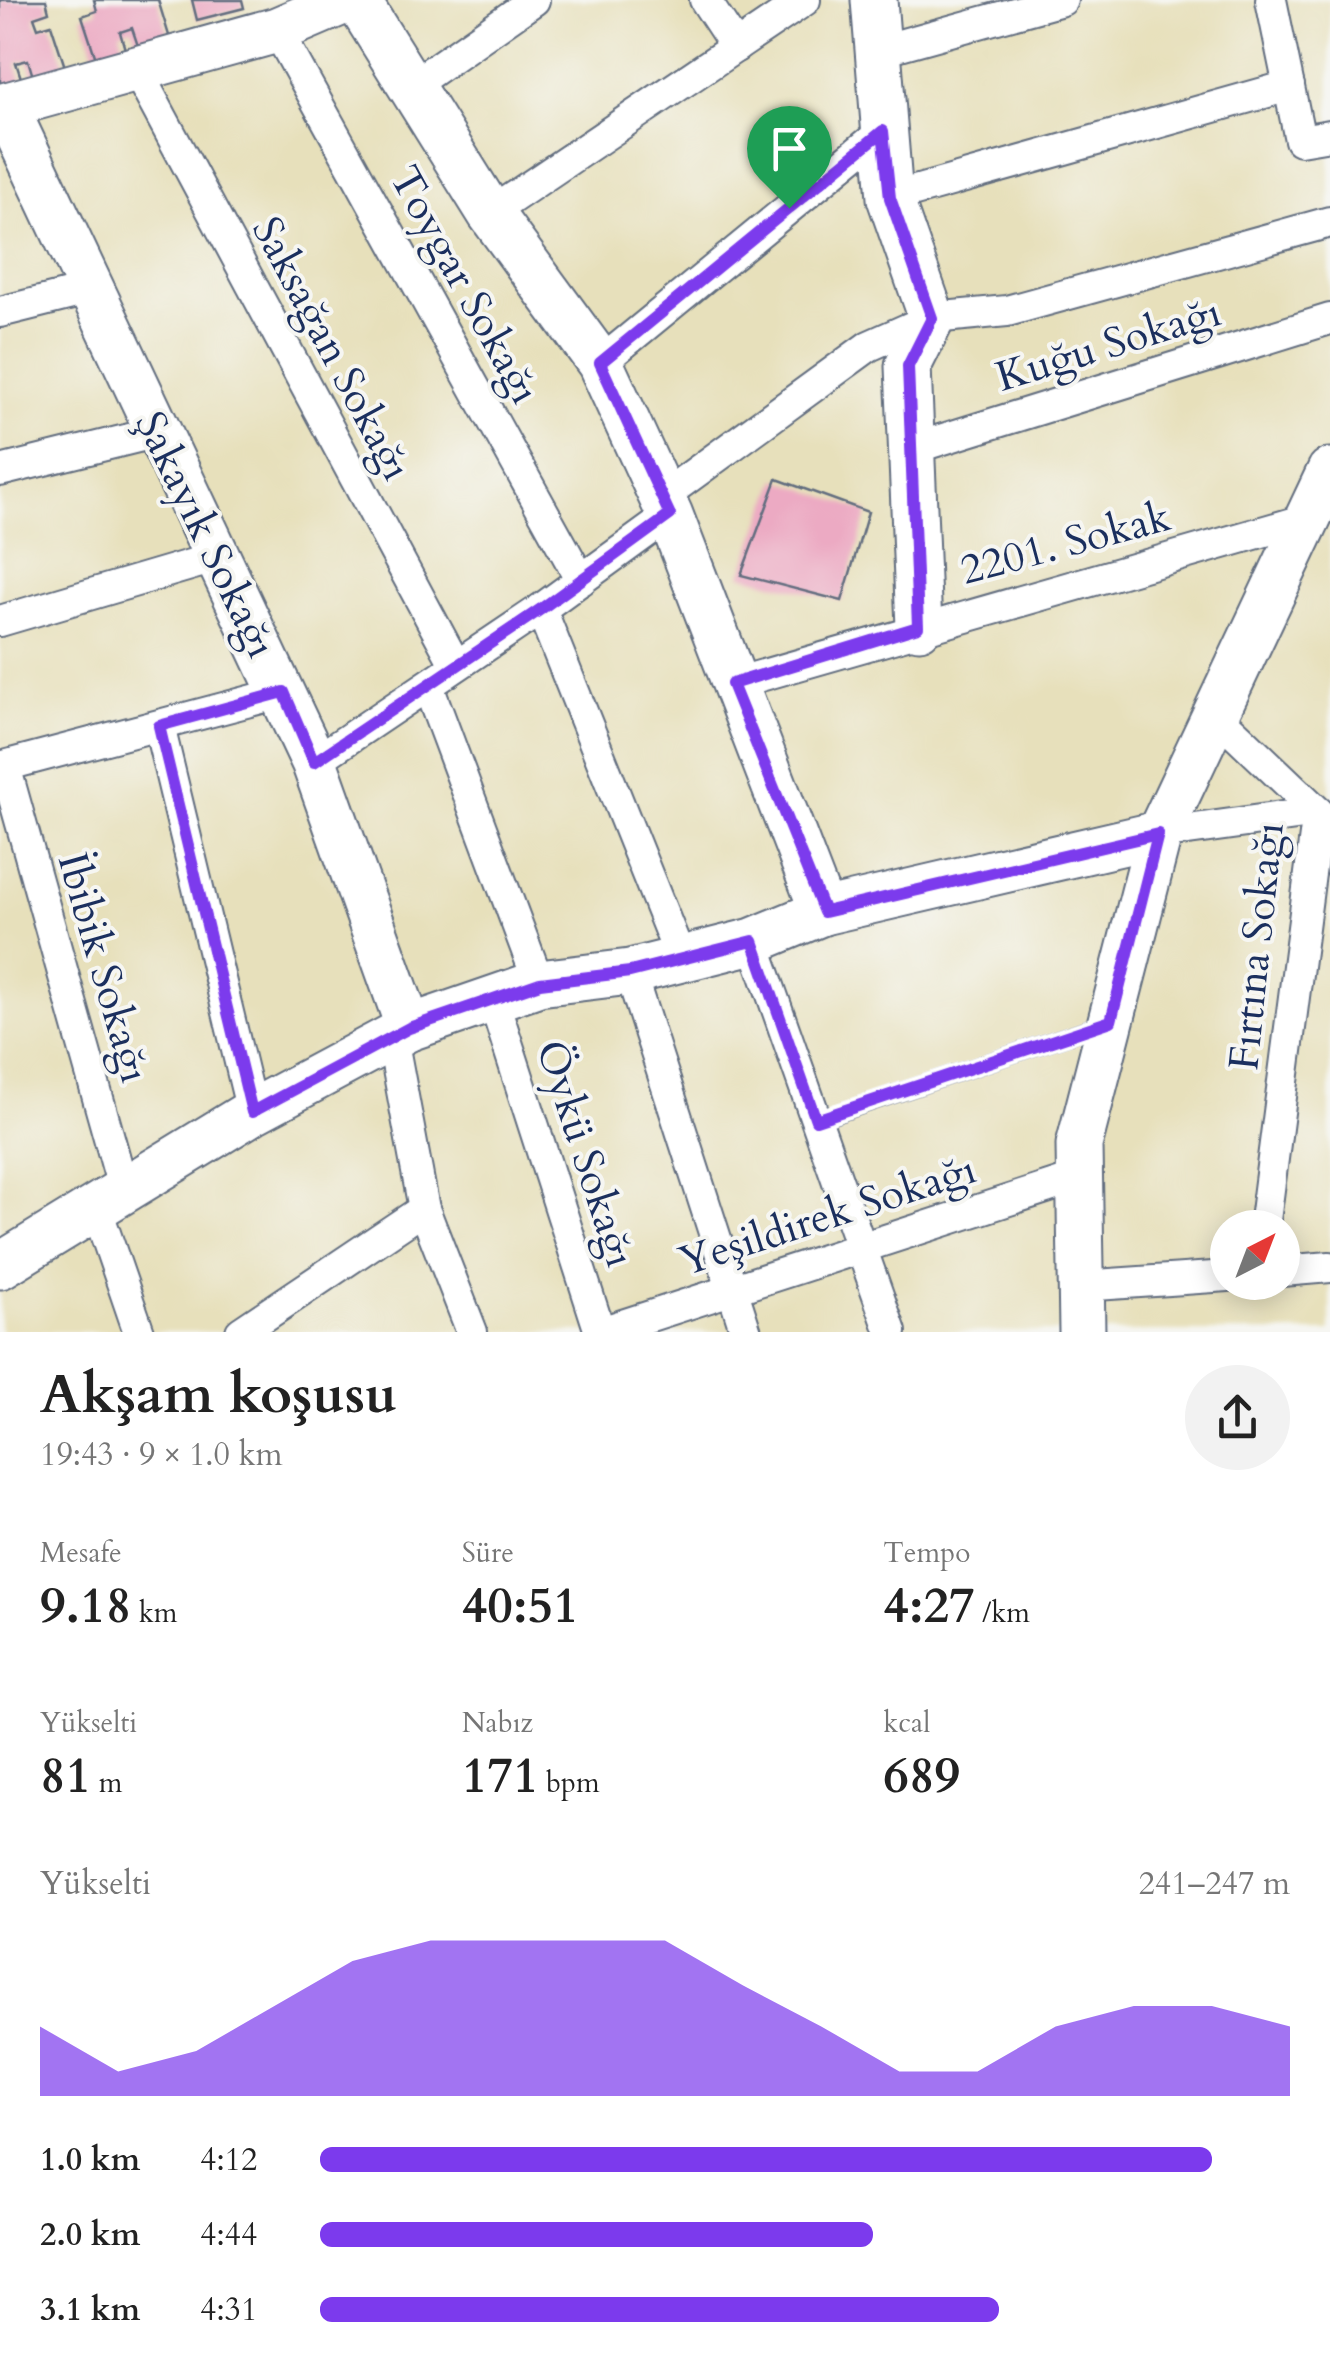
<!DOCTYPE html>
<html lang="tr">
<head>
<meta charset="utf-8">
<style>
  body { margin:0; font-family:Cardo,serif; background:#f2f2f2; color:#222; height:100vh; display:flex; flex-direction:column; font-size:38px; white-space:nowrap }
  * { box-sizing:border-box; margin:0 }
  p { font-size:32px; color:#767676 }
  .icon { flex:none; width:55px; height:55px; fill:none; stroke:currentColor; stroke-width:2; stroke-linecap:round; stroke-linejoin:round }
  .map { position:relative; height:1332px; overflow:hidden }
  .sheet { display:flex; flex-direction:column; background:#fff; flex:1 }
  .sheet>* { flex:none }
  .needle { width:65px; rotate:42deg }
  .tools { position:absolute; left:1210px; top:1210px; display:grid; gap:20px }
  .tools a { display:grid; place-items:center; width:90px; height:90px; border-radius:50%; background:#fff; box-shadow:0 5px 25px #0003; font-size:50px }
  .pin { position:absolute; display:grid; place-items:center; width:85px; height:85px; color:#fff; margin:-102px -42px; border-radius:50% 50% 50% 0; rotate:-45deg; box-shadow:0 0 10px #0007 }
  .pin .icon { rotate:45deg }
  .round { display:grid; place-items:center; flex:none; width:105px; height:105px; border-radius:52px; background:#f2f2f2 }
  .summary { display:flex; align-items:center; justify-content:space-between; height:170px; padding:0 40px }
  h1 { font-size:55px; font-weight:800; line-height:75px }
  .figures { display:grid; grid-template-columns:repeat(3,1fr); gap:15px; height:170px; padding:10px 40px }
  .figures div { display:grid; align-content:center }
  .figures b { font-size:50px; font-weight:800 }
  .figures small { font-size:28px; font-weight:400 }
  .figures p { font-size:28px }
  .chart { height:280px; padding:20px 40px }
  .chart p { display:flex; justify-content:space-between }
  .chart svg { width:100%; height:180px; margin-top:10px; fill:#7c3aed; opacity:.7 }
  ul { padding:0 40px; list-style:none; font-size:32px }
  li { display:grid; grid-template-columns:160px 120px 1fr; align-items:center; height:75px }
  li i { height:25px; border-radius:12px; background:#7c3aed }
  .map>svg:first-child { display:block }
</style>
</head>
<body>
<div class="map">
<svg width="1330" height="1332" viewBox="0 0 1330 1332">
  <rect width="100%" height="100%" fill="#f6f6f2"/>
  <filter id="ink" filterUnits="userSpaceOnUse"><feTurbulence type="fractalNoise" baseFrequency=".01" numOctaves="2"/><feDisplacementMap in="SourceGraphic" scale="20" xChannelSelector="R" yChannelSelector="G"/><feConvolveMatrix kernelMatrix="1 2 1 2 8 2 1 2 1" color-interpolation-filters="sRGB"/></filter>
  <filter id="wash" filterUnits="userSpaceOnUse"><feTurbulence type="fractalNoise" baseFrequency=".0048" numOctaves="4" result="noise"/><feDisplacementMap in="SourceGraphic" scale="40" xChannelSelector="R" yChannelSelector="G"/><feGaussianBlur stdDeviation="2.25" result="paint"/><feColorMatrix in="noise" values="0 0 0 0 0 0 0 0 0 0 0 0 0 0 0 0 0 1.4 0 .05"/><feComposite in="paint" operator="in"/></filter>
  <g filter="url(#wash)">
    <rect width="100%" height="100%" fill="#e7e0bb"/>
    <g id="blocks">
      <g fill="#ecaac3">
        <path d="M0 0H46L49 12 34 17 38 28 51 24 66 70 34 80 28 60 16 63 23 84 0 91Z"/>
        <path d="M94 0H158L170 39 139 49 132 28 120 32 126 53 97 62 82 16 97 11Z"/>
        <path d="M192 0H242L244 8 197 20Z"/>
        <path d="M777 479 868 512 842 601 741 575Z"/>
      </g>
    </g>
  </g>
  <g filter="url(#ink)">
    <use href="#blocks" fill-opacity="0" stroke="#626d7f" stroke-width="2.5"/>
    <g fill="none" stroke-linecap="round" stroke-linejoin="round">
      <defs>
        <path id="lane" d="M816 1121 1101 1024"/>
        <g id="street">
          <path d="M705 0 736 47"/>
          <path d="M1271 0 1300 140 1330 135"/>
          <path d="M277 30 581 580"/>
          <path d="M878 51 1062 0"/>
          <path d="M137 71 455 664"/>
          <path d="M411 86 534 0"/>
          <path d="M890 198 1289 86"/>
          <path d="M490 213 805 0"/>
          <path d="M0 312 88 290"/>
          <path d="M600 363 883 131"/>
          <path d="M911 449 1330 319"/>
          <path d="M0 471 158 432"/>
          <path d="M662 497 869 346 932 318 1007 311 1330 222"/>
          <path d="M541 609 681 959"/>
          <path d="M0 621 214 558"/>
          <path d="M732 684 1307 519"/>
          <path d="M428 686 539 983"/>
          <path d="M1215 714 1318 812 1264 1228"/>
          <path d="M159 726 252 1112"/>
          <path d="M314 762 541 609 670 515"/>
          <path d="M5 766 124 1191"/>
          <path d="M0 767 284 692"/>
          <path d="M1159 834 1318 812"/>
          <path d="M753 941 891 1332"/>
          <path d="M630 972 746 1332"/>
          <path d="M493 999 600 1332"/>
          <path d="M392 1037 424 1209 472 1332"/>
          <path d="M96 1207 139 1332"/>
          <path d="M1282 1271 1330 1267"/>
          <path d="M1081 1286 1228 1276"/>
          <path d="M241 1332 424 1209"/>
          <path d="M601 1332 1080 1177"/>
        </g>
        <g id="secondary">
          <path d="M357 0 490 213 600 363 670 515 823 912"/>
          <path d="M874 0 890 198 932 318 908 366 919 627"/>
          <path d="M5 106 314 762 409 1028"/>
          <path d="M0 107 277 30 347 0"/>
          <path d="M0 1266 252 1112 409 1028 539 983 630 972 753 941 823 912 1159 834"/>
          <path d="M1082 1332 1079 1145 1159 834 1330 471"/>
        </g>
      </defs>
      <use href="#lane" stroke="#626d7f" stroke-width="19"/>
      <use href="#street" stroke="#626d7f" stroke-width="34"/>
      <use href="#secondary" stroke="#626d7f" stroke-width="49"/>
      <use href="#lane" stroke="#fff" stroke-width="15"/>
      <use href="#street" stroke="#fff" stroke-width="30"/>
      <use href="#secondary" stroke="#fff" stroke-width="45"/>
    </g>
  </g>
  <g fill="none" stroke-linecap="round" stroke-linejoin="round" filter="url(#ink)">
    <defs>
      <path id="route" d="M883 131 890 198 932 318 908 366 918 627 732 684 824 912 1158 834 1111 1021 816 1120 753 941 630 972 540 983 409 1028 252 1112 159 726 284 692 314 762 541 609 670 515 600 363Z"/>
    </defs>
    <use href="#route" stroke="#fff" stroke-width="20"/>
    <use href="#route" stroke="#7c3aed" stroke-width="12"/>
  </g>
  <g text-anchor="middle" stroke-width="8" stroke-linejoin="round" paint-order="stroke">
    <g font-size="42" fill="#1b2f5e" stroke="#f6f6f2">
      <text transform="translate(466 284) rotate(61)" y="15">Toygar Sokağı</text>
      <text transform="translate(1108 343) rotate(-17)" y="15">Kuğu Sokağı</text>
      <text transform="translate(333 348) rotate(62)" y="15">Saksağan Sokağı</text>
      <text transform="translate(207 534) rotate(64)" y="15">Şakayık Sokağı</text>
      <text transform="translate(1065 542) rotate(-15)" y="15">2201. Sokak</text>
      <text transform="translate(1255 946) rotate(-84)" y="15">Fırtına Sokağı</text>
      <text transform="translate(105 967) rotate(74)" y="15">İbibik Sokağı</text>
      <text transform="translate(587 1153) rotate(72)" y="15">Öykü Sokağı</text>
      <text transform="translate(827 1214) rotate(-18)" y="15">Yeşildirek Sokağı</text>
    </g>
  </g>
</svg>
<div class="tools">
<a><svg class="needle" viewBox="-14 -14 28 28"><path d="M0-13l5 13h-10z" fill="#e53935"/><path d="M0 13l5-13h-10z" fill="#767676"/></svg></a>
</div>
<div class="pin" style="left:789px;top:208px;background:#1e9e55"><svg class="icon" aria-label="arrive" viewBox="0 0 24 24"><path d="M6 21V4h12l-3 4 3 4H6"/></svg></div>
</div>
<section class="sheet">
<div class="summary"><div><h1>Akşam koşusu</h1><p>19:43 · 9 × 1.0 km</p></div><a class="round"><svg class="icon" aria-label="share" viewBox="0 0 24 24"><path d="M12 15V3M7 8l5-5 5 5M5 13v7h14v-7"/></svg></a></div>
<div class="figures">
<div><p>Mesafe</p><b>9.18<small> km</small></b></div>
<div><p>Süre</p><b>40:51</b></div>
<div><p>Tempo</p><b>4:27<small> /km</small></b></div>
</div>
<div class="figures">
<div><p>Yükselti</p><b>81<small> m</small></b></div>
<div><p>Nabız</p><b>171<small> bpm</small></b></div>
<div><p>kcal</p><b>689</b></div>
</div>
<div class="chart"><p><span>Yükselti</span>241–247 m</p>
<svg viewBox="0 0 160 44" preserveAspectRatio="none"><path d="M0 44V27L10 38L20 33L30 22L40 11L50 6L60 6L70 6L80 6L90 17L100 27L110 38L120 38L130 27L140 22L150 22L160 27V44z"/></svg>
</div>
<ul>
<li><b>1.0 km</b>4:12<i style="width:92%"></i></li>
<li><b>2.0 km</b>4:44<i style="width:57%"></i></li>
<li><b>3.1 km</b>4:31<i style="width:70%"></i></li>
</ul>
</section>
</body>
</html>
